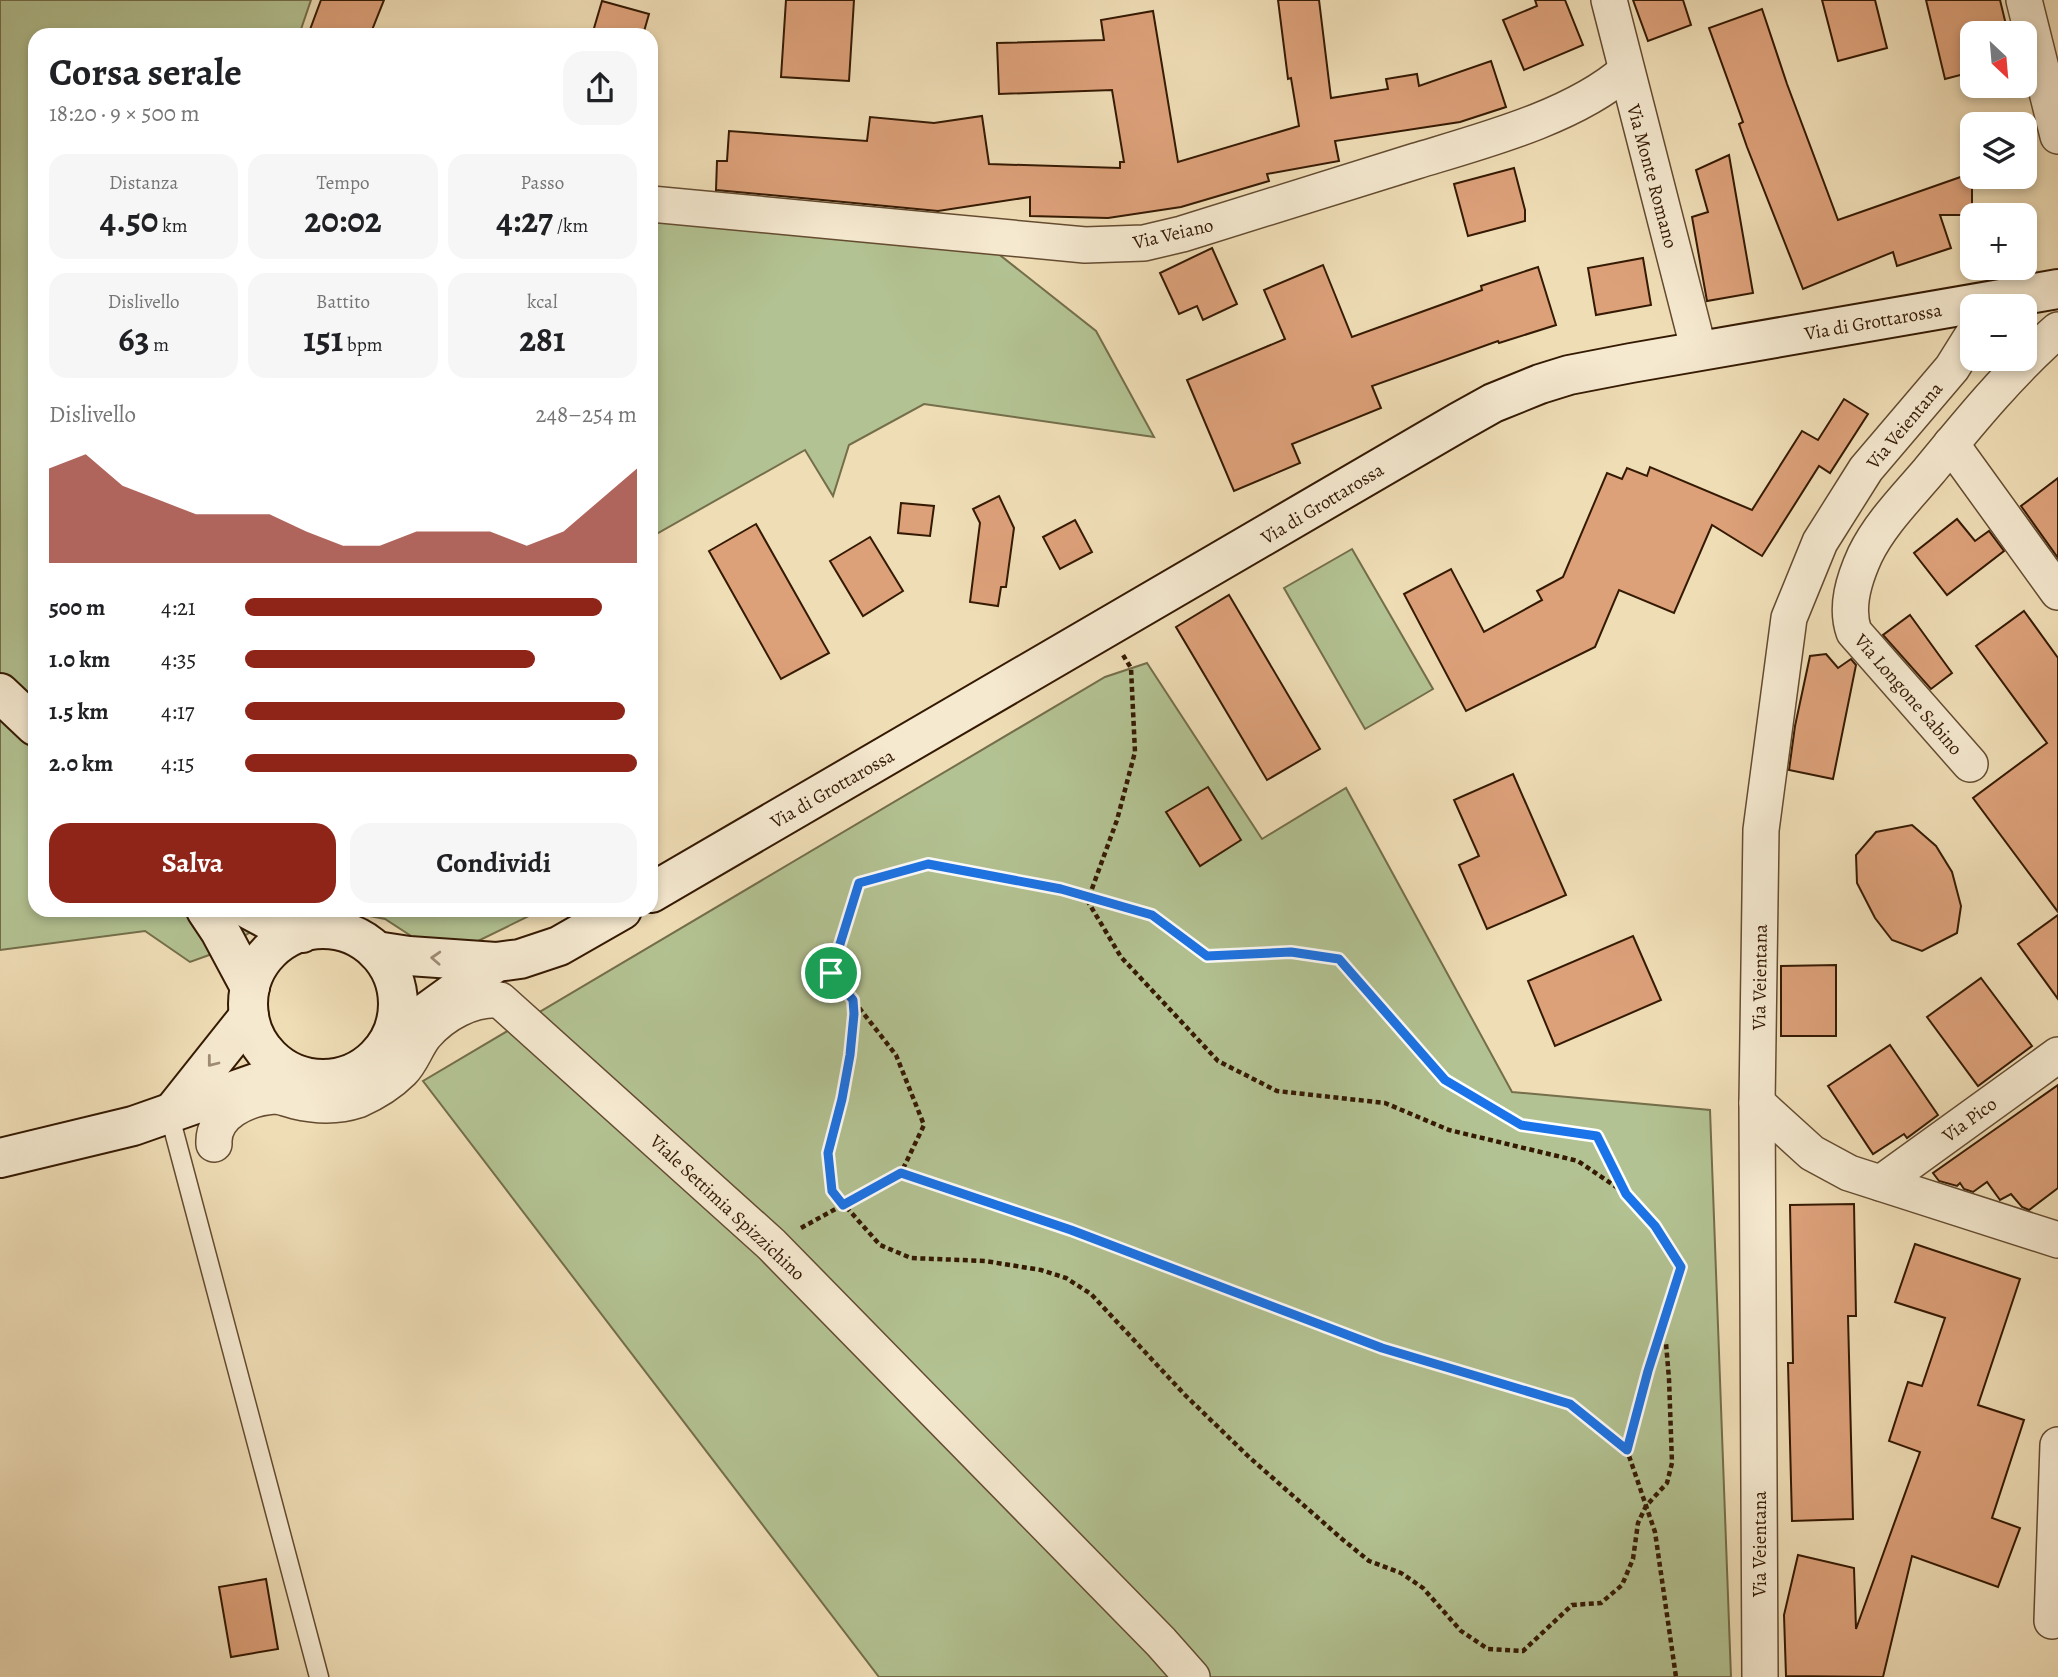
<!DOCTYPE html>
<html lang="it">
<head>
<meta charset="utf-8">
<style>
  body { margin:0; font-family:Alegreya,serif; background:#f6f6f6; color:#202124; height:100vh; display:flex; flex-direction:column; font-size:26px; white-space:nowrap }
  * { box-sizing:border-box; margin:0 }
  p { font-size:23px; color:#757577 }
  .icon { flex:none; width:38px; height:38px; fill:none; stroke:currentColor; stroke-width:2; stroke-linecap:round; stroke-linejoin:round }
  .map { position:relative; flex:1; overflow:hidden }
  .panel { position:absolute; left:28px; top:28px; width:630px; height:889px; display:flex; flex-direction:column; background:#fff; border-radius:21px; box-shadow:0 4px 10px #0003 }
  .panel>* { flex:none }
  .needle { width:46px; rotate:154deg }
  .buttons { position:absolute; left:1960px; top:21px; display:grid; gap:14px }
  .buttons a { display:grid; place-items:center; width:77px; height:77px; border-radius:14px; background:#fff; box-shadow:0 4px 10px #0003; font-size:35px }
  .pin { position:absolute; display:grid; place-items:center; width:60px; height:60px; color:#fff; margin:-30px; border:4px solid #fff; border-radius:50%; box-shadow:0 2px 7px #0007 }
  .round { display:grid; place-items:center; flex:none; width:74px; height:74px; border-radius:21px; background:#f6f6f6 }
  .headline { display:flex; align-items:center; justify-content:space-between; height:119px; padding:0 21px }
  h1 { font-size:38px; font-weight:600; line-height:52px }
  .stats { display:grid; grid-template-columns:repeat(3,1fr); gap:10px; height:119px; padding:7px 21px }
  .stats div { display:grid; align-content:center; border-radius:18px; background:#f6f6f6; text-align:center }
  .stats b { font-size:35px; font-weight:600 }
  .stats small { font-size:19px; font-weight:400 }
  .stats p { font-size:19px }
  .chart { height:196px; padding:14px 21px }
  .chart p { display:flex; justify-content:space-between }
  .chart svg { width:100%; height:126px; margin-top:7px; fill:#8f2418; opacity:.7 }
  .button { display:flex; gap:14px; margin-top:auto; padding:14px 21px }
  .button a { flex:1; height:80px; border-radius:21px; background:#8f2418; color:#fff; font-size:28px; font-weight:600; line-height:80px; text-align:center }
  .button a+a { background:#f6f6f6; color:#202124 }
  ul { padding:0 21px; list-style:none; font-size:23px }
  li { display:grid; grid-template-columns:112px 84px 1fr; align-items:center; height:52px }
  li i { height:18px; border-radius:9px; background:#8f2418 }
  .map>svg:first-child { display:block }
</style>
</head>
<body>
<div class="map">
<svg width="2058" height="1677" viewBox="0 0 2058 1677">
  <rect width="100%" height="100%" fill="#efddb6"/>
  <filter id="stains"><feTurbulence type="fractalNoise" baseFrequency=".00286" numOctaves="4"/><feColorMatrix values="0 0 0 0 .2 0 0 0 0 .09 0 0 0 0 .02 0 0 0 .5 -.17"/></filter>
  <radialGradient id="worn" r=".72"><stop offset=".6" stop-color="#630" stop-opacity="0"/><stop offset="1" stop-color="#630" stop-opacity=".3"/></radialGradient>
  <g fill="#b3c292" stroke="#746e4a" stroke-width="2">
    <path d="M0 0H311L299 35H35V910H290L212 954 190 962 145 931 0 950Z"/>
    <path d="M651 218 996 252 1096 331 1154 437 924 404 849 445 833 496 805 450 651 537Z"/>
    <path d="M1352 549 1433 689 1365 729 1284 588Z"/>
    <path d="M1147 663 1262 839 1346 788 1512 1092 1710 1110 1731 1677H879L423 1081 1105 677Z"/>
    <path d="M339 910H541L476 942 425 945 385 919Z"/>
  </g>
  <g fill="#dda17a" stroke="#351a03" stroke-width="2">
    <path d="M321 0H384L370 35H308Z"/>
    <path d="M786 0H854L849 81 781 77Z"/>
    <path d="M1278 0H1319L1331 98 1388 89 1386 79 1417 74 1419 86 1491 61 1506 107 1460 122 1335 141 1339 161 1267 174 1269 181 1181 207 1108 218 1030 216V197L938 211 716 190 717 161H727L729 131 867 141 870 117 934 123 982 116 989 164 1120 168V162H1124L1112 90 999 94 997 43 1104 40 1101 20 1153 11 1178 162 1299 126 1291 78 1288 79Z"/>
    <path d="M1535 0H1565L1583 45 1524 70 1503 20 1537 6Z"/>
    <path d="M1633 0H1683L1691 25 1648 41Z"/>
    <path d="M1822 0H1875L1887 48 1838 61Z"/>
    <path d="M1926 0H2000L2008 33H1972V72L1945 79Z"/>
    <path d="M602 1 649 14 643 35H592Z"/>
    <path d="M1762 9 1787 84 1838 220 1972 173V215H1940L1951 248 1897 266 1893 252 1803 289 1747 147 1739 124 1743 122 1709 28Z"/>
    <path d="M1729 155 1753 293 1707 301 1692 217 1708 212 1696 170Z"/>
    <path d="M1514 168 1525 210V221L1468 236 1454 184Z"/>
    <path d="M1212 248 1237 304 1203 320 1197 306 1179 314 1160 273Z"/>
    <path d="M1643 258 1651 305 1596 315 1588 268Z"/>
    <path d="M1323 265 1352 337 1482 290 1481 286 1538 267 1556 325 1499 343 1498 341 1372 386 1381 408 1292 444 1300 463 1234 491 1187 380 1285 339 1264 290Z"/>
    <path d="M1844 399 1868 414 1830 473 1819 466 1762 556 1712 525 1674 613 1619 590 1595 647 1466 711 1404 594 1451 569 1484 632 1542 600 1537 591 1563 577 1607 473 1622 479 1627 468 1647 476 1650 467 1752 510 1802 431 1818 440Z"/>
    <path d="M2058 478V558L2021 506Z"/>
    <path d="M999 496 1014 528 1006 587H1001L998 606 970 602 980 523 973 509Z"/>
    <path d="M901 503 934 506 930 536 898 533Z"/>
    <path d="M1957 519 1975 541 1989 531 2004 551 1947 595 1914 553Z"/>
    <path d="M1075 520 1092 552 1060 569 1043 537Z"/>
    <path d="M756 524 829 653 781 679 709 551Z"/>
    <path d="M870 537 903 591 863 616 830 561Z"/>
    <path d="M1229 595 1320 749 1267 780 1176 627Z"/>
    <path d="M2024 611 2058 658V912L1973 798 2047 743 1976 646Z"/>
    <path d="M1910 615 1952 673 1931 689 1883 635Z"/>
    <path d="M1826 654 1838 668 1851 659 1856 665 1833 779 1789 770 1795 726 1810 656Z"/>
    <path d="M1513 774 1566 895 1487 929 1459 865 1479 856 1454 800Z"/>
    <path d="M1208 787 1241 840 1200 866 1166 812Z"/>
    <path d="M1912 825 1936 846 1952 872 1961 906 1957 933 1922 951 1892 940 1875 918 1857 883 1856 855 1876 832Z"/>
    <path d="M2058 915V999L2018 944Z"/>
    <path d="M1633 936 1661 1000 1555 1046 1528 981Z"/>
    <path d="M1836 965V1036H1781V966Z"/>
    <path d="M1981 978 2032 1046 1978 1086 1927 1017Z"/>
    <path d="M1890 1045 1938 1115 1907 1138 1904 1134 1873 1154 1828 1086Z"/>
    <path d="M2058 1085V1188L2029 1210 2022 1207 2011 1194 2000 1200 1987 1182 1973 1192 1964 1189 1960 1183 1957 1186 1939 1181 1933 1173Z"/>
    <path d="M1854 1204 1856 1316H1848L1853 1519 1792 1521 1788 1363H1793L1790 1205Z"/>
    <path d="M1915 1244 2020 1279 1978 1405 2024 1420 1992 1518 2020 1528 1998 1587 1912 1556 1883 1677 1786 1676 1784 1615 1798 1555 1854 1568 1856 1629 1920 1452 1889 1441 1908 1382 1922 1386 1945 1318 1895 1302Z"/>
    <path d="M266 1579 278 1649 231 1657 219 1587Z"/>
  </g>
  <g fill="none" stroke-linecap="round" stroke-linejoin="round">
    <defs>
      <path id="lane" d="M169 1113 319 1677"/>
      <g id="street">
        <path d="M1609 0 1699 351"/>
        <path d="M2024 0 2058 136"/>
        <path d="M651 204 1085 245 1144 243 1182 234C1260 210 1338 186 1416 161 1482 141 1574 117 1626 71"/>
        <path d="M1951 444 2058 592"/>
        <path d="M1970 764 1854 632C1845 607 1854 579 1865 555 1880 524 1906 498 1929 471 1970 421 2010 372 2058 330"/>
        <path d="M1757 1103 1812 1153 1849 1173 2058 1240"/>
        <path d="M214 1144C212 1113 248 1098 274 1096 281 1096 288 1099 295 1101 316 1106 337 1107 358 1100 374 1093 390 1083 402 1071 412 1061 416 1046 425 1035 443 1014 472 998 500 1000L771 1244 1161 1642 1192 1677"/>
        <path d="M1881 1183 2058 1055"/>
        <path d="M2052 1621 2058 1445"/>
        <path d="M1760 1677 1757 1103 1761 830 1789 618 1820 542 1866 469 1952 368 1972 336"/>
      </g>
      <g id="secondary">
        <path d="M0 693 35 726"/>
        <path d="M651 893 1459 422 1493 403 1540 384 1569 375 1631 363 2058 289"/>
        <path d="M206 910 220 931 250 987"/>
        <path d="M250 910 274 923 302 933"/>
        <circle cx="323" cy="1004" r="75"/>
        <path d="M376 951 409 956 496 962 520 959 559 946 622 910"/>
        <path d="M391 1038 496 962"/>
        <path d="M175 1109 249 1016"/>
        <path d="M0 1158 133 1126 264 1080 294 1074"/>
      </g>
    </defs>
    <use href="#lane" stroke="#644b30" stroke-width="21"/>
    <use href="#street" stroke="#644b30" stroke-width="38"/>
    <use href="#secondary" stroke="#351a03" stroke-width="42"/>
    <g stroke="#351a03" stroke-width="4.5" stroke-dasharray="5 3.5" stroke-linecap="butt">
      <path d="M1089 897 1117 820 1135 752 1131 668 1123 655"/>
      <path d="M1087 900 1121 957 1218 1061 1277 1091 1385 1103 1449 1130 1578 1161 1625 1193"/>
      <path d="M853 1003 850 1055 842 1099 828 1153 832 1191 880 1245 911 1258 985 1261 1041 1270 1066 1278 1091 1294 1185 1395 1249 1457 1342 1539 1369 1561 1401 1573 1423 1588 1461 1631 1488 1649 1523 1651 1572 1605 1601 1603 1622 1585 1633 1559 1638 1523 1646 1506 1667 1483 1672 1463 1669 1379 1666 1343"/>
      <path d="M901 1173 1071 1230 1382 1348 1570 1404 1627 1450"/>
      <path d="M801 1228 901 1173 924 1125 896 1055 832 973 859 883 928 864 1061 889 1152 914 1207 956 1291 952 1339 959 1445 1080 1521 1125 1597 1136 1626 1194 1655 1226 1681 1267 1648 1371 1627 1450 1655 1532 1676 1677"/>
    </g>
    <use href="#lane" stroke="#f5e9d0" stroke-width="18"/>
    <use href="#street" stroke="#f5e9d0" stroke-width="35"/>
    <use href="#secondary" stroke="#f5e9d0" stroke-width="38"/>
  </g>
  <defs><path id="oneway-chevron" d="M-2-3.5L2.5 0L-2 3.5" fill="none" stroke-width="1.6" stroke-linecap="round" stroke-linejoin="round" transform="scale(1.75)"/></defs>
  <g stroke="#9f8c74">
    <use href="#oneway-chevron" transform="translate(436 958) rotate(-177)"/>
    <use href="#oneway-chevron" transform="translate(212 1062) rotate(128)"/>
  </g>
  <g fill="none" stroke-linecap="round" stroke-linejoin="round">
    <defs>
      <path id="route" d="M928 864 1061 889 1152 915 1207 956 1291 952 1339 959 1445 1080 1521 1125 1597 1136 1626 1194 1655 1226 1681 1267 1648 1371 1627 1450 1570 1404 1382 1348 1071 1230 901 1173 843 1205 832 1191 828 1153 842 1099 850 1055 854 1014 853 1000 831 973 859 883Z"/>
    </defs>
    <use href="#route" stroke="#fff" stroke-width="14"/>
    <use href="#route" stroke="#1a73e8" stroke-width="9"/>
  </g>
  <g text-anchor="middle" stroke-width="7" stroke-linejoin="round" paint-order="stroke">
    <g font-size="19" fill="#351a03" stroke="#f5e9d0">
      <text transform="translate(1653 176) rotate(75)" y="7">Via Monte Romano</text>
      <text transform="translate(1173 233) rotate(-13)" y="7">Via Veiano</text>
      <text transform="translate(1873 321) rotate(-10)" y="7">Via di Grottarossa</text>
      <text transform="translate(1904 425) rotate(-50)" y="7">Via Veientana</text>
      <text transform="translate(1322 503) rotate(-31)" y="7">Via di Grottarossa</text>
      <text transform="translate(1909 694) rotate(49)" y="7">Via Longone Sabino</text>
      <text transform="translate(832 788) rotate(-30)" y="7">Via di Grottarossa</text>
      <text transform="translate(1759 977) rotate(-89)" y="7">Via Veientana</text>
      <text transform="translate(1969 1119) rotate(-36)" y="7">Via Pico</text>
      <text transform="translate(728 1207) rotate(43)" y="7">Viale Settimia Spizzichino</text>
      <text transform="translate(1759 1544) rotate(-90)" y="7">Via Veientana</text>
    </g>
  </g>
  <rect width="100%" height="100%" filter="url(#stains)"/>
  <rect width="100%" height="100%" fill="url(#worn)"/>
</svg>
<div class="buttons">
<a><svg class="needle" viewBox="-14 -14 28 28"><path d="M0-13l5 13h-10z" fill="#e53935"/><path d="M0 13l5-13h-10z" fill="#757577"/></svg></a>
<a><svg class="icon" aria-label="layers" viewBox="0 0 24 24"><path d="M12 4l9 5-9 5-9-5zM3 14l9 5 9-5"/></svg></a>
<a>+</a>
<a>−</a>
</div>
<div class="pin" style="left:831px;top:973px;background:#1e9e55"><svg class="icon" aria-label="arrive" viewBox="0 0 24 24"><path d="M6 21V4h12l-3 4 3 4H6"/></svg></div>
<section class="panel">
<div class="headline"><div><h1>Corsa serale</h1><p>18:20 · 9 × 500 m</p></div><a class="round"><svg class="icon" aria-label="share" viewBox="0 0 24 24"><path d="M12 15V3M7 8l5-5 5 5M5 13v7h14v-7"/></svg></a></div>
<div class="stats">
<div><p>Distanza</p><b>4.50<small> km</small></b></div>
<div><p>Tempo</p><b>20:02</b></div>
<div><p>Passo</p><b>4:27<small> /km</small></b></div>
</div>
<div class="stats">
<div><p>Dislivello</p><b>63<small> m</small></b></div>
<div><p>Battito</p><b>151<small> bpm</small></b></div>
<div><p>kcal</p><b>281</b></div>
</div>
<div class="chart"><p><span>Dislivello</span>248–254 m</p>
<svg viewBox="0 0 160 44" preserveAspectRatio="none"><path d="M0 44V11L10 6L20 17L30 22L40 27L50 27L60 27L70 33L80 38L90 38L100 33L110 33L120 33L130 38L140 33L150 22L160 11V44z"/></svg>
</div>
<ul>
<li><b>500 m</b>4:21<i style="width:91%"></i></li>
<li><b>1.0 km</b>4:35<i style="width:74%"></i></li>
<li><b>1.5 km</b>4:17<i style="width:97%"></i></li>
<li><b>2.0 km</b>4:15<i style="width:100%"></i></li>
</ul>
<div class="button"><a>Salva</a><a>Condividi</a></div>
</section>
</div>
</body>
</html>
